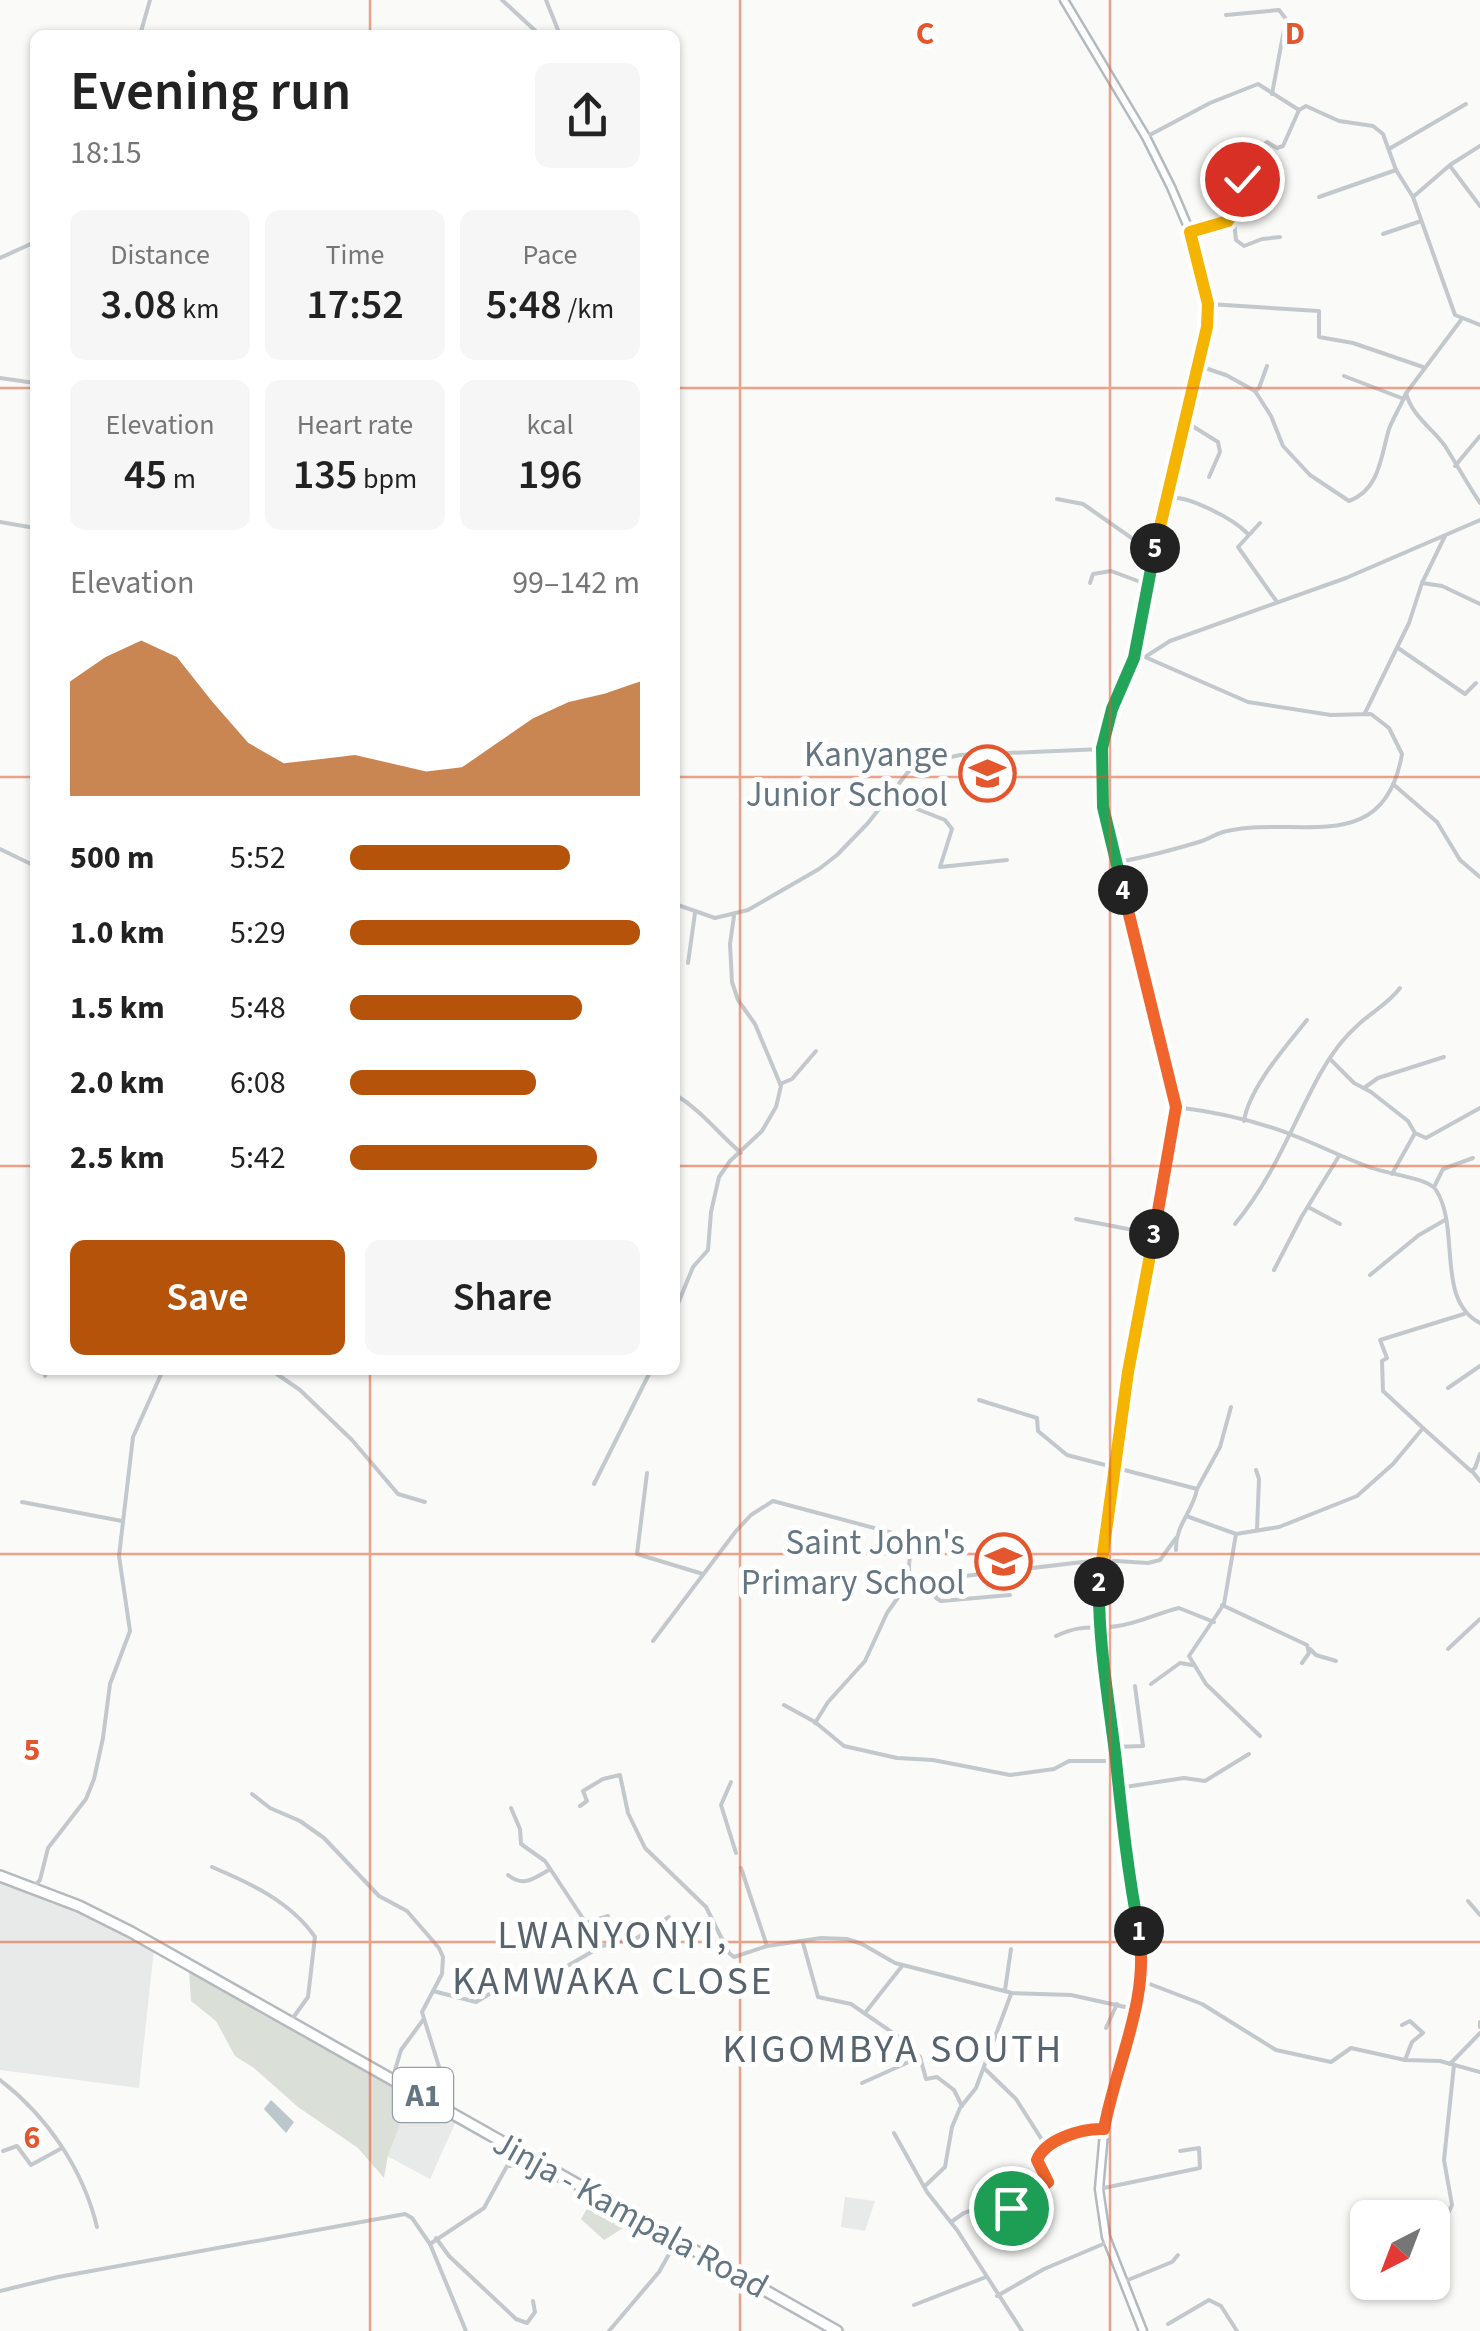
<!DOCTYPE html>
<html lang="en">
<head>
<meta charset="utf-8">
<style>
  body { margin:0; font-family:"Source Sans 3",sans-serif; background:#f6f6f6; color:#222; height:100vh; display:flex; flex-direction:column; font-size:38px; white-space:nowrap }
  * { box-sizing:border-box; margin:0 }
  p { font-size:32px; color:#767676 }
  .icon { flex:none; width:55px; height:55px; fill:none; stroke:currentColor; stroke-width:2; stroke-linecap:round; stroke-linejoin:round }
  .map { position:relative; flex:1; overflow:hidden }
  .sheet { position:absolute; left:30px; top:30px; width:650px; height:1345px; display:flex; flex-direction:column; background:#fff; border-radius:15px; box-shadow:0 2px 8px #0004 }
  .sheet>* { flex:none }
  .needle { width:65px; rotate:222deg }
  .tools { position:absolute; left:1350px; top:2200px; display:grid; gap:20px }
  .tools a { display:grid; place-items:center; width:100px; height:100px; border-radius:15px; background:#fff; box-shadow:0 2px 8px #0004; font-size:50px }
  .pin { position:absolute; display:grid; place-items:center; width:85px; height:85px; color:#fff; margin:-42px; border:5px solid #fff; border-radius:50%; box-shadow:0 2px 10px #0007 }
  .km { position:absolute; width:50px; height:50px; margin:-25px; border-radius:50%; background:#222; color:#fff; font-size:28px; line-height:50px; text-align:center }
  .round { display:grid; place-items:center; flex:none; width:105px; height:105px; border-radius:15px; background:#f6f6f6 }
  .head { display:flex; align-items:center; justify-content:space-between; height:170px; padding:0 40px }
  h1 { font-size:55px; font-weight:600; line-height:75px }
  .stats { display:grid; grid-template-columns:repeat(3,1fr); gap:15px; height:170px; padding:10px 40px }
  .stats div { display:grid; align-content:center; border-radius:15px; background:#f6f6f6; text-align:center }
  .stats b { font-size:42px; font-weight:600 }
  .stats small { font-size:28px; font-weight:400 }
  .stats p { font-size:28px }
  .chart { height:280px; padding:20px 40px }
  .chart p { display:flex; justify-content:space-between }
  .chart svg { width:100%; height:180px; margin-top:10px; fill:#b45309; opacity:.7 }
  .cta { display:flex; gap:20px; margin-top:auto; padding:20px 40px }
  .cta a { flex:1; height:115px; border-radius:15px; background:#b45309; color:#fff; font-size:40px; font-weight:600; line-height:115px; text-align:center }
  .cta a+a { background:#f6f6f6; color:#222 }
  ul { padding:0 40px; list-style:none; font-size:32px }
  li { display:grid; grid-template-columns:160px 120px 1fr; align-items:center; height:75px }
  li i { height:25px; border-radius:12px; background:#b45309 }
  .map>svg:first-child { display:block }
</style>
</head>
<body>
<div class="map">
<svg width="1480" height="2331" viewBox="0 0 1480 2331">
  <rect width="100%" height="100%" fill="#fafaf8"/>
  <g fill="#e8e9e9">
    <path d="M0 1883 93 1916 154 1949 139 2088 0 2070Z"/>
    <path d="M412 2094 457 2119 430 2179 387 2156Z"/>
    <path d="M845 2197 875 2201 865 2231 841 2227Z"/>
  </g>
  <g fill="#dadfd7">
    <path d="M189 1970 412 2094 388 2155 384 2178 358 2148 298 2107 254 2068 235 2056 216 2021 191 2001Z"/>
    <path d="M594 2197 633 2222 604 2240 581 2219Z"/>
  </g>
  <path fill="#bbc7cb" d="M271 2100 294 2122 286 2133 264 2109Z"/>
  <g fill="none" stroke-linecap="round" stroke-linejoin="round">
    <defs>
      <path id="secondary" d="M1064 0 1146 137 1171 187 1194 241 1209 304 1196 384 1153 553 1133 657 1112 709 1102 749 1103 807 1176 1107 1128 1372 1100 1560 1098 1622 1104 1681 1127 1868 1142 1947 1140 1980 1129 2044 1105 2122 1099 2189 1106 2237 1143 2331"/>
      <path id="highway" d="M0 1876 79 1906 131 1932 837 2331"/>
    </defs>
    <use href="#secondary" stroke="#b3babf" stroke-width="11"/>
    <use href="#highway" stroke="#b4b9bd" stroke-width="14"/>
    <g stroke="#c3c8cc" stroke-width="4">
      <path d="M502 0 540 35"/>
      <path d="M546 0 560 35"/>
      <path d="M1226 15 1279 10 1286 19 1272 94"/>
      <path d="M140 35 150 0"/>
      <path d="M1146 137 1210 103 1258 84 1299 110 1306 106 1339 121 1373 126 1383 134 1396 170 1413 197 1455 315 1480 325"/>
      <path d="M1389 149 1466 104"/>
      <path d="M1450 166 1480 206"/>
      <path d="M1319 197 1396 170"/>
      <path d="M1413 197 1450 165 1480 146"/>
      <path d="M1236 209 1282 188"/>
      <path d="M1229 223 1234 222 1236 240 1244 246 1262 239 1280 237"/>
      <path d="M1191 232 1228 221C1238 208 1237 198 1241 183 1245 170 1256 151 1267 142L1277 148 1283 146 1299 110"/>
      <path d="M1383 234 1421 221"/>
      <path d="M0 258 35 242"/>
      <path d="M1209 304 1319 311V337L1353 343 1423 367"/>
      <path d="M1199 366 1226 375 1255 391 1271 416 1283 446 1310 475 1349 501C1380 490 1381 455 1389 429 1394 416 1401 406 1406 393 1412 416 1432 428 1445 446 1457 465 1468 485 1480 503"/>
      <path d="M1344 376 1404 399"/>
      <path d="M0 378 35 383"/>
      <path d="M1255 391 1259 388 1267 366"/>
      <path d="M1407 392 1461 320"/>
      <path d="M1186 422 1218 442 1220 452 1209 477"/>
      <path d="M1455 466 1480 436"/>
      <path d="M1167 498C1187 494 1233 519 1247 533"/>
      <path d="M1057 499 1083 504 1153 553"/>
      <path d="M0 522 35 528"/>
      <path d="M1260 523 1238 547 1277 602"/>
      <path d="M1090 583 1093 574 1111 571 1146 584"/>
      <path d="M1422 583 1442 586 1480 604"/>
      <path d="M1398 648 1465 694 1476 683"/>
      <path d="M1133 657H1145L1170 641 1346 578 1480 520"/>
      <path d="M1365 713 1409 623 1422 583 1445 536"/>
      <path d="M1393 784 1437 822 1460 860 1480 877"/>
      <path d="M889 798 945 820 952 829 940 867 1007 860"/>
      <path d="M0 849 35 866"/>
      <path d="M1117 862C1144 858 1172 850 1199 842 1209 839 1217 833 1227 831 1297 815 1384 859 1402 754L1389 728 1371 714 1331 715 1248 702 1145 657"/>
      <path d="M675 904 715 918 748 910 819 869 837 855 868 823 908 772 921 764 960 755 1102 749"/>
      <path d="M688 963 695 913"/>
      <path d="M1330 1059 1354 1083 1371 1092 1408 1121 1415 1133 1426 1138 1480 1108"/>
      <path d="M780 1084 792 1079 816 1051"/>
      <path d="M1364 1088 1378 1078 1444 1057"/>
      <path d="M676 1095C702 1111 718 1133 741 1153"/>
      <path d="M1176 1107C1216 1112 1258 1121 1295 1136 1321 1146 1346 1159 1372 1168 1388 1174 1428 1178 1436 1190 1461 1229 1435 1300 1480 1323"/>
      <path d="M1244 1121C1249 1088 1286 1046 1307 1020"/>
      <path d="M1392 1174 1415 1133"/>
      <path d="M1435 1185 1443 1169 1473 1158"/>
      <path d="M1308 1207 1340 1224"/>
      <path d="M1076 1219 1154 1234"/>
      <path d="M1235 1224C1275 1175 1291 1127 1320 1074 1330 1056 1344 1037 1359 1024 1372 1012 1389 1003 1400 988"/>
      <path d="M1274 1270 1302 1216 1339 1156"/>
      <path d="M1370 1275 1419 1235 1445 1220"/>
      <path d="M35 1293 32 1300 35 1305"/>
      <path d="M675 1311 693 1267 708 1250 711 1212 719 1177 730 1161 762 1131 776 1107 781 1086 755 1024 738 1000 732 982 730 944 734 916"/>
      <path d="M271 1370 300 1390 352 1440 398 1494 425 1502"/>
      <path d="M45 1376 46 1370"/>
      <path d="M1448 1388 1480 1366"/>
      <path d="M979 1400 1037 1418 1038 1431 1067 1455 1197 1489 1220 1447 1231 1407"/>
      <path d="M1423 1428 1383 1391 1382 1361 1387 1358 1380 1340 1464 1314"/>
      <path d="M1256 1470 1259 1479 1257 1529"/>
      <path d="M1472 1471 1480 1481"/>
      <path d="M647 1473 637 1554 703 1574"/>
      <path d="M594 1484 651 1370"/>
      <path d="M22 1502 122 1521"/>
      <path d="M1189 1517 1236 1534"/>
      <path d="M1176 1550C1175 1525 1193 1512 1197 1489"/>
      <path d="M933 1579 936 1598 941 1601 1010 1595"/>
      <path d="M1222 1605 1307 1645 1309 1653 1302 1663"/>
      <path d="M1056 1636C1084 1623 1091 1630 1118 1626 1139 1623 1158 1613 1179 1608L1214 1622"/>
      <path d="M653 1641 736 1531 751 1515 773 1501 908 1537C915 1550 904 1568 912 1579L930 1580 1100 1560 1148 1563 1160 1560 1176 1538"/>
      <path d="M1310 1649 1316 1655 1336 1661"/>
      <path d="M1448 1649 1480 1619"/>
      <path d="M1151 1684 1180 1663 1192 1665"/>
      <path d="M784 1705 815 1722 844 1746 897 1758 933 1760 1010 1775 1054 1769 1069 1761H1111"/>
      <path d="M815 1723 828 1702 865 1661 887 1613 911 1579"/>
      <path d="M1260 1736 1206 1684 1189 1656 1224 1604 1236 1534 1279 1527 1357 1496 1393 1464 1423 1428 1471 1471 1475 1468 1480 1454"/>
      <path d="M1114 1747 1143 1746 1135 1686"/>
      <path d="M731 1782 721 1805 736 1853"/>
      <path d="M1118 1788 1184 1778 1205 1781 1249 1754"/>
      <path d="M252 1794 270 1808 300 1821 324 1838 379 1896 407 1911 439 1948 443 1957 442 1974 422 2012 445 2086 435 2102"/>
      <path d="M580 1806 587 1801 583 1791 603 1779 620 1775 628 1813 645 1848 706 1907 729 1953 734 1957 767 1946"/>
      <path d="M511 1808 520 1829 521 1844 545 1861 586 1923"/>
      <path d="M212 1867C250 1883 291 1902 315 1937L308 1997 290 2022"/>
      <path d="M741 1868 767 1946 821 1938 847 1939 862 1944 895 1963 1012 1993 1071 1995 1134 2009"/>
      <path d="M508 1875C524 1888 534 1878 549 1870"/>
      <path d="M33 1887 40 1880 48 1848 86 1799 94 1779 103 1738 110 1684 130 1631 119 1556 133 1437 163 1370"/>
      <path d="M1468 1901 1480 1915"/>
      <path d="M803 1943 818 1997 851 2004 909 2044 920 2057 926 2079 937 2077 954 2090 962 2106"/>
      <path d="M594 1951 586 1923 608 1916"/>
      <path d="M1142 1981 1202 2004 1276 2050 1331 2062 1351 2048 1405 2060 1440 2061 1480 2072"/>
      <path d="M1005 1990 1011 1949"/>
      <path d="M433 1991 476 2002 498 1989 548 1977 602 1946 637 1938 669 1917"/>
      <path d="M865 2013 902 1966"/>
      <path d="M1480 2022V2027"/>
      <path d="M1402 2025 1410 2021 1423 2033 1412 2042 1405 2060"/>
      <path d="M1106 2028 1117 2004"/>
      <path d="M1450 2064 1480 2033"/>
      <path d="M985 2069 1016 2099 1046 2146 1074 2133 1104 2129"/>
      <path d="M393 2077 401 2050 423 2020"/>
      <path d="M0 2080C47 2116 83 2169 97 2227"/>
      <path d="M862 2083 920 2057"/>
      <path d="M894 2133 927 2192 957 2230 1022 2331"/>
      <path d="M3 2151 17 2146 31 2165 62 2148"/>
      <path d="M925 2186 945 2167 952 2127 960 2108 976 2088 1011 1994"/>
      <path d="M1099 2189 1200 2168 1199 2148 1180 2151"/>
      <path d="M951 2222 964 2213 995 2201 1006 2210 1011 2208 1047 2183 1049 2177 1037 2160 1046 2146"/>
      <path d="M1442 2226 1452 2205 1444 2160 1454 2065"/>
      <path d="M436 2238 449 2256 516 2319 527 2323 535 2312 533 2301"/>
      <path d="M1123 2282 1172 2262 1178 2255"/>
      <path d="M0 2291 58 2277 405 2214 412 2218 430 2244"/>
      <path d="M997 2296 1044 2269 1108 2242"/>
      <path d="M914 2305 986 2277"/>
      <path d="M1168 2324 1209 2300 1221 2306 1237 2331"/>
      <path d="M466 2331 430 2244 484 2208 507 2166H526L557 2181 564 2180"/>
      <path d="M609 2331 659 2272 677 2240"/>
    </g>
    <use href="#secondary" stroke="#fff" stroke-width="6"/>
    <use href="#highway" stroke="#fff" stroke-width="9"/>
  </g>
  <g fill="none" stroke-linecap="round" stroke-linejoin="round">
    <defs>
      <path id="split-1" d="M1011 2208 1048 2182 1037 2160C1045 2140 1081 2128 1104 2129 1116 2063 1150 2000 1139 1931"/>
      <path id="split-2" d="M1099 1582C1098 1643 1109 1701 1116 1761 1122 1818 1128 1874 1139 1931"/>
      <path id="split-3" d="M1099 1582 1128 1372 1154 1234"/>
      <path id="split-4" d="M1123 890 1176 1107 1154 1234"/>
      <path id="split-5" d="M1123 890 1103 807 1102 748 1112 709 1134 658 1155 548"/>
      <path id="split-6" d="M1155 548 1207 327 1208 304 1190 232 1228 221 1237 206 1242 179"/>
    </defs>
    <use href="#split-1" stroke="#fff" stroke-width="20"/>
    <use href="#split-2" stroke="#fff" stroke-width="20"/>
    <use href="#split-3" stroke="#fff" stroke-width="20"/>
    <use href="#split-4" stroke="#fff" stroke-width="20"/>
    <use href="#split-5" stroke="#fff" stroke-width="20"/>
    <use href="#split-6" stroke="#fff" stroke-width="20"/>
    <use href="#split-1" stroke="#f0652b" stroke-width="12"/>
    <use href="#split-2" stroke="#22a559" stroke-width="12"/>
    <use href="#split-3" stroke="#f5b400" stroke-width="12"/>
    <use href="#split-4" stroke="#f0652b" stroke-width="12"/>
    <use href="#split-5" stroke="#22a559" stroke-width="12"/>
    <use href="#split-6" stroke="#f5b400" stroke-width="12"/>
  </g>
  <path fill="none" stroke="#e4572e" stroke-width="2.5" stroke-opacity="0.55" d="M370 0V35M740 0V2331M1110 0V2331M0 388H35M675 388H1480M0 777H35M675 777H1480M0 1166H35M675 1166H1480M370 1370V2331M0 1554H1480M0 1942H1480"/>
  <defs>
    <symbol id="school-ring" viewBox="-11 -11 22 22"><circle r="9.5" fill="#fff" stroke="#e4572e" stroke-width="1.5"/><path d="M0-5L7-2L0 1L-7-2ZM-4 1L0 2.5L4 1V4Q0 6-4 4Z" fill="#e4572e"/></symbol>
  </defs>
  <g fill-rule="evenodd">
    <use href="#school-ring" x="956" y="742" width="63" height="63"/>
    <use href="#school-ring" x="972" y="1530" width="63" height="63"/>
  </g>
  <g text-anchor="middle" stroke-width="10" stroke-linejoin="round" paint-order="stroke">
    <rect fill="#fff" stroke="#939fa8" stroke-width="2.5" x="393" y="2068" width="60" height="54" rx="8"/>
    <g font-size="32" font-weight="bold" fill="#657683">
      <text x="423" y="2106">A1</text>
    </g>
    <g font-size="35" fill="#657683" stroke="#fff" text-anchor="end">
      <text x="948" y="766">Kanyange<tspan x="948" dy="40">Junior School</tspan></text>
      <text x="965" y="1554">Saint John's<tspan x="965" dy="40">Primary School</tspan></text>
    </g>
    <g font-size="35" fill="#657683" stroke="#fff">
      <text transform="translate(631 2214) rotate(29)" y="12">Jinja - Kampala Road</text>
    </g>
    <g font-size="40" letter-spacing="2.5" fill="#57646e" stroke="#fff">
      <text x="613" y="1948">LWANYONYI,<tspan x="613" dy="46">KAMWAKA CLOSE</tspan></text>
      <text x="893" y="2062">KIGOMBYA SOUTH</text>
    </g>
  </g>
  <g font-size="32" text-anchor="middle" font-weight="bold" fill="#e4572e" stroke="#fff" stroke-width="10" stroke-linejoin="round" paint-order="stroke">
    <text x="925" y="44">C</text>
    <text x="1295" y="44">D</text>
    <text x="32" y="1760">5</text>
    <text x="32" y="2148">6</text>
  </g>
</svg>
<div class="tools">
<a><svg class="needle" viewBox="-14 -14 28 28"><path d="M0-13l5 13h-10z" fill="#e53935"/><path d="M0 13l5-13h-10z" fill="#767676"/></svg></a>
</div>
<div class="pin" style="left:1011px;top:2208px;background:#1e9e55"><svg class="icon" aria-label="arrive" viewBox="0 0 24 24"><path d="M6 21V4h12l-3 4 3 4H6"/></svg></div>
<div class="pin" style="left:1242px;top:179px;background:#d93025"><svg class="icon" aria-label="check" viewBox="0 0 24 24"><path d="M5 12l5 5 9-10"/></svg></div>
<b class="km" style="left:1139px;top:1931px">1</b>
<b class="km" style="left:1099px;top:1582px">2</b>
<b class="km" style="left:1154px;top:1234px">3</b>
<b class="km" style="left:1123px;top:890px">4</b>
<b class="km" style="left:1155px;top:548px">5</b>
<section class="sheet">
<div class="head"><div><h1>Evening run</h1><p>18:15</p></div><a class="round"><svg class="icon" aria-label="share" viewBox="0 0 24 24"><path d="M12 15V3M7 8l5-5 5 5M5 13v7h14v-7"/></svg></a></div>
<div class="stats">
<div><p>Distance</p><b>3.08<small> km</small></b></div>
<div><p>Time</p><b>17:52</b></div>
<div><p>Pace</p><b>5:48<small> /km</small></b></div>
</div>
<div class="stats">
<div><p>Elevation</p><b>45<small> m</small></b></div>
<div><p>Heart rate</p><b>135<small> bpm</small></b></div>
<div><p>kcal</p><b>196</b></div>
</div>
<div class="chart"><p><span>Elevation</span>99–142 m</p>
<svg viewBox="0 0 160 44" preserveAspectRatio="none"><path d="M0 44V16L10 10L20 6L30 10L40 21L50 31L60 36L70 35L80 34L90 36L100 38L110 37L120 31L130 25L140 21L150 19L160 16V44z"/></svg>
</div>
<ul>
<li><b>500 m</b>5:52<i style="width:76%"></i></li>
<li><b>1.0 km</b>5:29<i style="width:100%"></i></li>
<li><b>1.5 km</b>5:48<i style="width:80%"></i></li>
<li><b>2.0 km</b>6:08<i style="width:64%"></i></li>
<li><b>2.5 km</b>5:42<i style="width:85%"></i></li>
</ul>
<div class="cta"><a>Save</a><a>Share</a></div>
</section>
</div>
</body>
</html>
